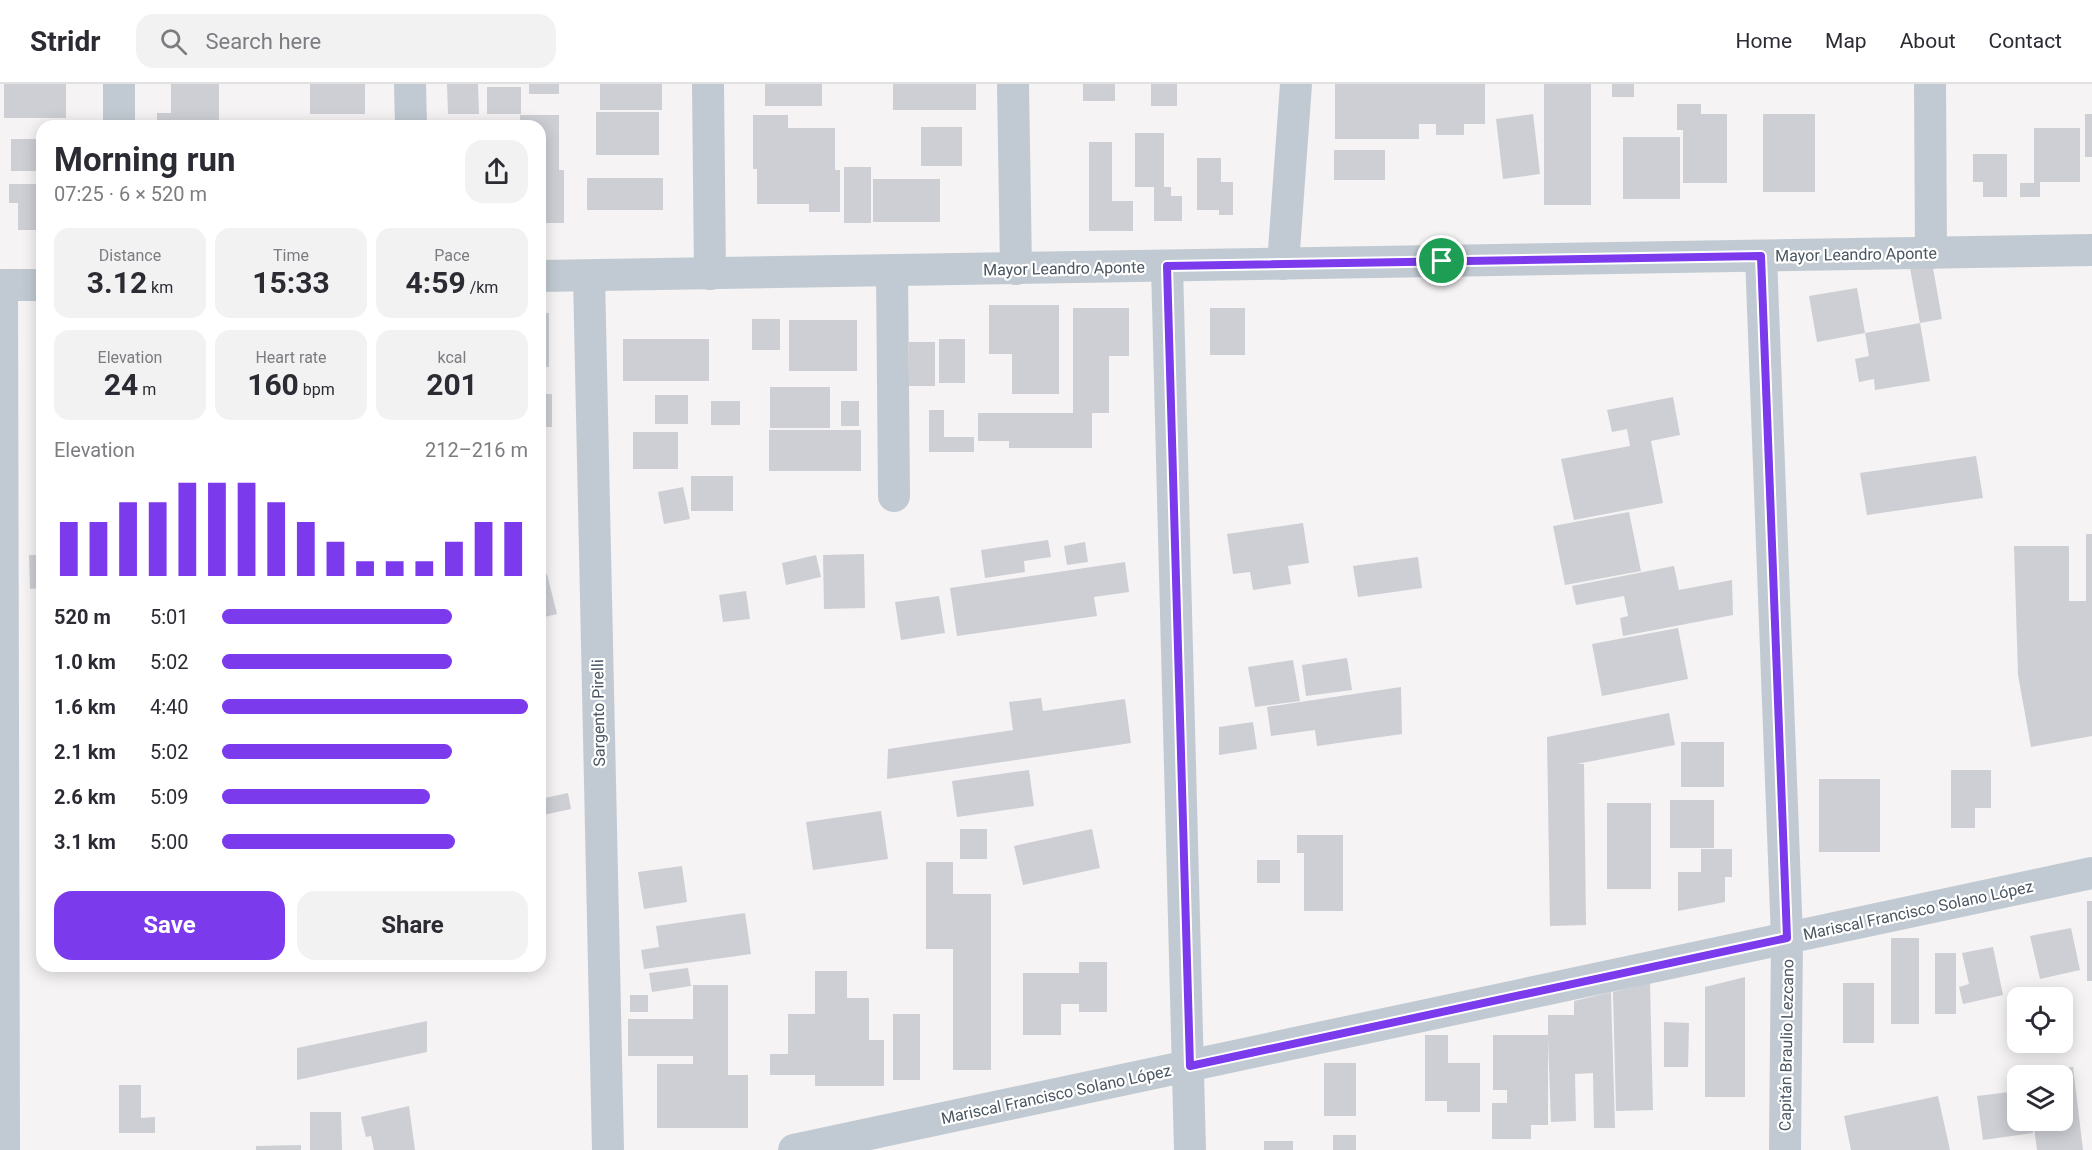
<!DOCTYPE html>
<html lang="en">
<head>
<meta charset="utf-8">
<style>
  body { margin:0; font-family:Roboto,sans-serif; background:#f2f2f3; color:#2b2b33; height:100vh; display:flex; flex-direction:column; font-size:22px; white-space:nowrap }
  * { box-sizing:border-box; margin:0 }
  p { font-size:20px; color:#7c7c81 }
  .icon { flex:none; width:33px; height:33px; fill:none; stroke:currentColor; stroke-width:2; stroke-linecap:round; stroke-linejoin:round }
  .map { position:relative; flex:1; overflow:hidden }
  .sheet { position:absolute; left:36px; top:36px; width:510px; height:852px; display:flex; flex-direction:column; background:#fff; border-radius:18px; box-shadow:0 3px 15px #0003 }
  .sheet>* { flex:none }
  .buttons { position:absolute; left:2007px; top:903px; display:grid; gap:12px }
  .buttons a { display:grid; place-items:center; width:66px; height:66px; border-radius:12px; background:#fff; box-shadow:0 3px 15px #0003; font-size:30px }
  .pin { position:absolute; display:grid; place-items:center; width:51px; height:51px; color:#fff; margin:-26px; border:3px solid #fff; border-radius:50%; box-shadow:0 2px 6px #0007 }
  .round { display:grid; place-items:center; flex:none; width:63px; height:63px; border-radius:18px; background:#f2f2f3 }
  .summary { display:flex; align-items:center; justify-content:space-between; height:102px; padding:0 18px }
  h1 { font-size:33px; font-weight:700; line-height:45px }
  .metrics { display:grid; grid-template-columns:repeat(3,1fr); gap:9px; height:102px; padding:6px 18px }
  .metrics div { display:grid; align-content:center; border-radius:15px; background:#f2f2f3; text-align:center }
  .metrics b { font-size:30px; font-weight:700 }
  .metrics small { font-size:16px; font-weight:400 }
  .metrics p { font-size:16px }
  .chart { height:168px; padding:12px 18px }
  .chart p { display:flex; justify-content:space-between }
  .chart svg { width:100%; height:108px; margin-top:6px; stroke:#7c3aed; stroke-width:6 }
  .button { display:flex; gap:12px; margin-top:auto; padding:12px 18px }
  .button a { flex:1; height:69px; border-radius:18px; background:#7c3aed; color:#fff; font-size:24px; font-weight:700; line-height:69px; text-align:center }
  .button a+a { background:#f2f2f3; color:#2b2b33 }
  ul { padding:0 18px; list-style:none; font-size:20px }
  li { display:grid; grid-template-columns:96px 72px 1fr; align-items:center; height:45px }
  li i { height:15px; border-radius:8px; background:#7c3aed }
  header { display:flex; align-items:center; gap:36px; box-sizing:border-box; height:84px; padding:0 30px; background:#fff; border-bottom:2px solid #e1e1e2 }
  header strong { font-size:28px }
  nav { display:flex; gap:33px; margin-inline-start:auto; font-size:21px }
  .search { width:420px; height:54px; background:#f2f2f3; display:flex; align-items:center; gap:15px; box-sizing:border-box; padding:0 21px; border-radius:18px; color:#7c7c81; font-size:22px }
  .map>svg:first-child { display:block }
</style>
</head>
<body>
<header>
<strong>Stridr</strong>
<div class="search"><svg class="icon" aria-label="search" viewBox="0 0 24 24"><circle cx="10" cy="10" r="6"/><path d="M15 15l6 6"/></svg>Search here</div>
<nav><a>Home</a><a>Map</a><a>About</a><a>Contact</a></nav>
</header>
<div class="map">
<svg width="2092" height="1066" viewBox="0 0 2092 1066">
  <rect width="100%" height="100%" fill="#f5f3f3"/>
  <g fill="#cdcfd5">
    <rect x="4" y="0" width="62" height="34"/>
    <path d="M171 0H219V42H157V29H171Z"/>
    <rect x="310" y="0" width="55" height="30"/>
    <path d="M447 0H478L479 30H448Z"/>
    <rect x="529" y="0" width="30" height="10"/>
    <rect x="600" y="0" width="62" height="26"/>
    <rect x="765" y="0" width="57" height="22"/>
    <rect x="893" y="0" width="83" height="26"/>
    <rect x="1083" y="0" width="32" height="17"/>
    <rect x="1151" y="0" width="26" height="22"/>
    <path d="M1335 0H1485V40H1464V51H1436V40H1419V55H1335Z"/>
    <rect x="1544" y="0" width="47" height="121"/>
    <rect x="1612" y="0" width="22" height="13"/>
    <rect x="487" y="3" width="34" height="27"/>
    <path d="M1677 20H1701V30H1727V99H1683V46H1677Z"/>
    <rect x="596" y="28" width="63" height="43"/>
    <path d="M1533 30 1540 90 1503 95 1496 35Z"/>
    <rect x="1763" y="30" width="52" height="78"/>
    <rect x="2085" y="30" width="7" height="43"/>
    <path d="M520 31H559V86H564V139H540V42H520Z"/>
    <path d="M753 31H788V44H835V86H840V128H809V120H757V85H753Z"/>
    <rect x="921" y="43" width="41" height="39"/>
    <path d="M2034 44H2080V98H2040V113H2020V99H2034Z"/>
    <path d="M1135 49H1164V103H1171V112H1182V137H1154V103H1135Z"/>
    <rect x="1623" y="53" width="57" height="62"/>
    <rect x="11" y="55" width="31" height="32"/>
    <path d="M1089 58H1112V117H1133V147H1089Z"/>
    <rect x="1334" y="66" width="51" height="30"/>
    <path d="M1973 70H2007V113H1983V98H1973Z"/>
    <path d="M1197 74H1221V98H1233V131H1219V126H1197Z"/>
    <rect x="844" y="83" width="27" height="56"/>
    <rect x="587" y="94" width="76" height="32"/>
    <rect x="873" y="95" width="67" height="43"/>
    <path d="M9 100H42V146H18V119H9Z"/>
    <path d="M1910 184H1933L1942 235 1920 239Z"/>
    <path d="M1857 204 1865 249 1817 258 1809 212Z"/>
    <path d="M989 221H1059V310H1012V270H989Z"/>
    <path d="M1073 224H1129V272H1109V329H1092V364H1009V357H978V329H1073Z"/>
    <rect x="1210" y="224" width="35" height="47"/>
    <rect x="540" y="229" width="9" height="54"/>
    <rect x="752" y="235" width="28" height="31"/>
    <rect x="789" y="236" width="68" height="51"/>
    <path d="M1920 239 1930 297 1875 306 1874 295 1859 298 1855 275 1869 272 1865 249Z"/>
    <rect x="623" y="255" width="86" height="42"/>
    <rect x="939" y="255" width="26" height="44"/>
    <rect x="909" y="258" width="26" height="44"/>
    <rect x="770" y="303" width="60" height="41"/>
    <rect x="540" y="310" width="12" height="33"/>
    <rect x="655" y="311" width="33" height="29"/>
    <path d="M1673 313 1680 351 1651 357 1663 419 1574 436 1561 375 1630 362 1627 345 1612 348 1607 326Z"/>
    <rect x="711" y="317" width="29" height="24"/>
    <rect x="841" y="317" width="18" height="25"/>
    <path d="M929 326H944V353H974V368H929Z"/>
    <rect x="769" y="346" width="92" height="41"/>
    <rect x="633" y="348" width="45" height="37"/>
    <path d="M1976 372 1983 414 1867 431 1860 389Z"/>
    <rect x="691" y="392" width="42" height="35"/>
    <path d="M683 403 690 435 664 440 658 408Z"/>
    <path d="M1629 428 1641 487 1565 501 1553 442Z"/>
    <path d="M1303 439 1309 479 1288 482 1291 500 1253 506 1250 488 1233 490 1227 450Z"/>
    <path d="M2086 450H2092V652L2031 663 2018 591 2014 462H2069V517H2086Z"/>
    <path d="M1048 456 1051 473 1024 477 1025 488 985 494 981 466Z"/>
    <path d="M1085 458 1088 478 1067 481 1064 462Z"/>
    <path d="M864 470 865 524 824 525 823 471Z"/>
    <path d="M29 471H42V504L30 505Z"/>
    <path d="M816 471 821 493 786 501 782 479Z"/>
    <path d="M1418 473 1422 504 1358 513 1353 482Z"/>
    <path d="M1125 478 1129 508 1094 513 1097 532 957 552 950 504Z"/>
    <path d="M1674 482 1679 506 1732 496 1733 531 1623 552 1620 534 1628 532 1624 512 1576 521 1572 502Z"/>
    <path d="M547 490 557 530 540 534V492Z"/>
    <path d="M746 507 750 535 723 538 719 511Z"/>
    <path d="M939 512 945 549 901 556 895 518Z"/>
    <path d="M1678 544 1688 595 1602 612 1592 560Z"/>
    <path d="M1347 574 1352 606 1306 612 1302 581Z"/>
    <path d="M1293 576 1300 617 1255 623 1248 583Z"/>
    <path d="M1401 603 1402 650 1317 662 1315 646 1271 652 1267 623Z"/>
    <path d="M1041 614 1043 627 1125 615 1131 659 887 695 888 665 1013 646 1009 618Z"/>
    <path d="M1669 629 1675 661 1577 680H1584L1586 841 1550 842 1547 653Z"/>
    <path d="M1253 638 1257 665 1219 671V643Z"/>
    <rect x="1681" y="658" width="43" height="45"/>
    <path d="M1029 686 1034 722 957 733 952 697Z"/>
    <path d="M1951 686H1991V724H1975V744H1951Z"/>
    <rect x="1819" y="695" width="61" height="73"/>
    <path d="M568 709 571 725 543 731 540 715Z"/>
    <rect x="1670" y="716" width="44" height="48"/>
    <rect x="1607" y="719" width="44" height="86"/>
    <path d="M881 727 888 775 813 786 806 738Z"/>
    <rect x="960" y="745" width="27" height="30"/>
    <path d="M1092 745 1100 784 1023 801 1014 762Z"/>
    <path d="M1297 751H1343V827H1304V769H1297Z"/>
    <path d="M1701 765H1732V793H1725V818L1678 827V788H1701Z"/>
    <rect x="1257" y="776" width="23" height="23"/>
    <path d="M926 778H953V810H991V986H953V865H926Z"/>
    <path d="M682 782 687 818 644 825 638 788Z"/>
    <rect x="2087" y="817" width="5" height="80"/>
    <path d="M745 829 751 870 644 885 641 866 659 863 656 842Z"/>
    <path d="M2071 844 2080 886 2040 895 2030 852Z"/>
    <rect x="1891" y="854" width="28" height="86"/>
    <path d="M1993 863 2003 911 1963 920 1959 903 1969 900 1962 869Z"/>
    <rect x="1935" y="869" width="21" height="61"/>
    <path d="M1079 878H1107V928H1079V920H1061V951H1023V889H1079Z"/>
    <path d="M688 884 691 902 652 908 649 889Z"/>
    <path d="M815 887H847V914H869V956H884V1002H815V991H770V970H788V930H815Z"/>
    <path d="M1745 893V1013H1705V903Z"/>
    <path d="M1650 899 1653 1026 1616 1027 1613 908Z"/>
    <rect x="1843" y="899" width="31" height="60"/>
    <path d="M693 901H728V991H748V1044H657V980H693V972H628V935H693Z"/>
    <path d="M1611 908 1615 1044H1594L1593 989 1575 990 1576 1037 1551 1038 1548 955V1041H1531V1055H1492V1019H1507V1006H1493V951H1548V931H1574V917Z"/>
    <rect x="630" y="911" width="18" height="17"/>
    <rect x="893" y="930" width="27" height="66"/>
    <path d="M427 937V968L297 996V964Z"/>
    <path d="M1664 938 1689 939 1688 983H1664Z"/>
    <path d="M1425 951H1448V979H1480V1028H1447V1017H1425Z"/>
    <rect x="1324" y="979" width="32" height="53"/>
    <path d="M2073 983 2083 1066H2037L2033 1036H2062V992H2027V989Z"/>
    <path d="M119 1001H141V1034L155 1033V1049H119Z"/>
    <path d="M2018 1007V1036H2032L2033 1049 1983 1056 1977 1012Z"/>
    <path d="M1938 1012 1950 1066H1851L1844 1032Z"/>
    <path d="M409 1022 415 1066H374L371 1052 366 1053 361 1033Z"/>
    <path d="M310 1028H341L342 1066H310Z"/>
    <rect x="1333" y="1051" width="23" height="15"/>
    <rect x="1264" y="1057" width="29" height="9"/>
    <path d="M301 1061V1066H256V1062Z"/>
  </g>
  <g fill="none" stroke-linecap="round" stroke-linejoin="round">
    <g stroke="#c1cad2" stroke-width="32">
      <path d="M119 0V42"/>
      <path d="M410 0 411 42"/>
      <path d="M708 0 710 190"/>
      <path d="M1013 0 1016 185"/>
      <path d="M1930 0 1931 169"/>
      <path d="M1761 172 1787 854 1785 1066"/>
      <path d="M1283 180 1296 0"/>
      <path d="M1167 182 1190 1066"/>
      <path d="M892 186 894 412"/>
      <path d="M540 192 2092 166"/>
      <path d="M589 192 608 1066"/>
      <path d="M0 201H42"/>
      <path d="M2 201 4 1066"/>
      <path d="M794 1066 2092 789"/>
    </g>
  </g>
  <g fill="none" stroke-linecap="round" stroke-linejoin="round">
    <defs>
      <path id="route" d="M1761 172 1787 854 1190 982 1167 182Z"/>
    </defs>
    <use href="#route" stroke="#fff" stroke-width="12"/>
    <use href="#route" stroke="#7c3aed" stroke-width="8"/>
  </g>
  <g text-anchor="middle" stroke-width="4.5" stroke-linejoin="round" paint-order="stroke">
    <g font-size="16" fill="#4a5661" stroke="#fff">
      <text transform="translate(1856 170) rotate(-1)" y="6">Mayor Leandro Aponte</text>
      <text transform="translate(1064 184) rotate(-1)" y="6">Mayor Leandro Aponte</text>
      <text transform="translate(598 629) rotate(-91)" y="6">Sargento Pirelli</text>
      <text transform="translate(1918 826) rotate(-12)" y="6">Mariscal Francisco Solano López</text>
      <text transform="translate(1786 961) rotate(-89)" y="6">Capitán Braulio Lezcano</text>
      <text transform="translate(1056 1010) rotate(-12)" y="6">Mariscal Francisco Solano López</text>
    </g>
  </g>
</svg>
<div class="buttons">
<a><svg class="icon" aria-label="locate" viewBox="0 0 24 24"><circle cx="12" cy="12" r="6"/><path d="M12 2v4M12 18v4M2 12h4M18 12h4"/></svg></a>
<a><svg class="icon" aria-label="layers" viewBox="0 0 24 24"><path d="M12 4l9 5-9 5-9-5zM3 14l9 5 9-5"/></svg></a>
</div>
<div class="pin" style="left:1442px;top:177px;background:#1e9e55"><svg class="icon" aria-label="arrive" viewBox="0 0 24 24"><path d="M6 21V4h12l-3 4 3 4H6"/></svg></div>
<section class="sheet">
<div class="summary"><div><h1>Morning run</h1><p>07:25 · 6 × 520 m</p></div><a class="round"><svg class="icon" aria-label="share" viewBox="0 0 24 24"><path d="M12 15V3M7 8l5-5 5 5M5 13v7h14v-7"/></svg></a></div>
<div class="metrics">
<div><p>Distance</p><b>3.12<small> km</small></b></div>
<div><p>Time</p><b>15:33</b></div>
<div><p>Pace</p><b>4:59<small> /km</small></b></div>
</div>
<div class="metrics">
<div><p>Elevation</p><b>24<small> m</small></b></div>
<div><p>Heart rate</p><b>160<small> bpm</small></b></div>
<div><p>kcal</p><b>201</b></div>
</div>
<div class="chart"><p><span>Elevation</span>212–216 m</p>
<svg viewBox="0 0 160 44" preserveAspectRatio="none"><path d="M5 44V22M15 44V22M25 44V14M35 44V14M45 44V6M55 44V6M65 44V6M75 44V14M85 44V22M95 44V30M105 44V38M115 44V38M125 44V38M135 44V30M145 44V22M155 44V22"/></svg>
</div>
<ul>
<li><b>520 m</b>5:01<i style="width:75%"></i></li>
<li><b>1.0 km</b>5:02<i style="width:75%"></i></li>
<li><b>1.6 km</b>4:40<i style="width:100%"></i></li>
<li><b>2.1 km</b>5:02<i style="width:75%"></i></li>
<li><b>2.6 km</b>5:09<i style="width:68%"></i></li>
<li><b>3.1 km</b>5:00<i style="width:76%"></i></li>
</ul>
<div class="button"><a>Save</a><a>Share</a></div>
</section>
</div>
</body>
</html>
